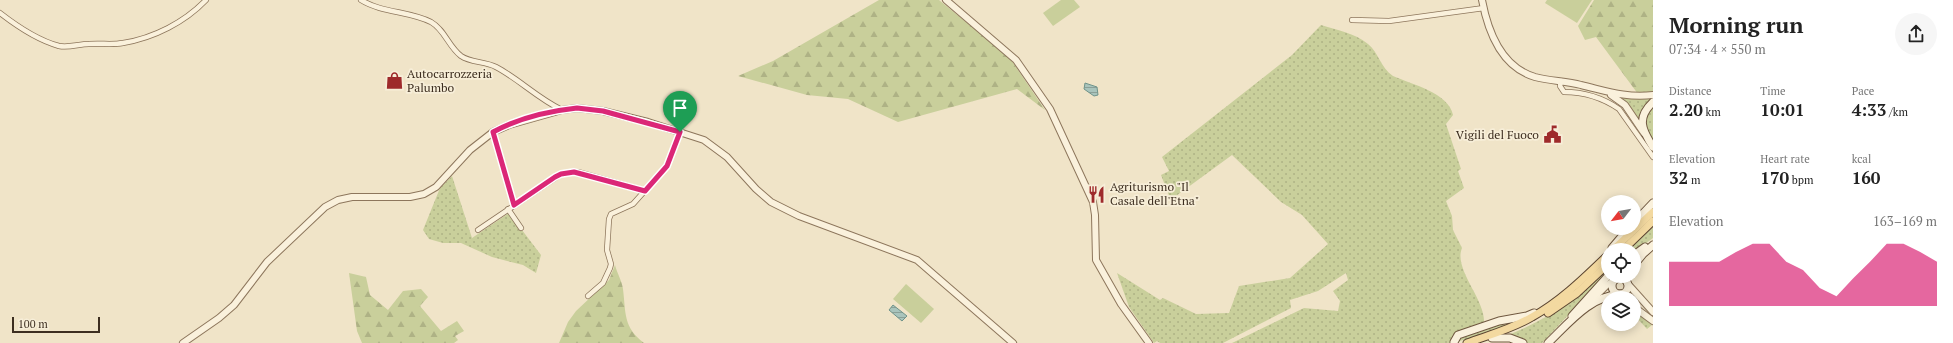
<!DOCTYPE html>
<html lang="en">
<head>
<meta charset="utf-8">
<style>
  body { margin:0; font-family:"PT Serif",serif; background:#f6f6f6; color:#222; height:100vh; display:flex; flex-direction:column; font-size:15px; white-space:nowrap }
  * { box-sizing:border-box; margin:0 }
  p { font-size:13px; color:#767676 }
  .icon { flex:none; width:22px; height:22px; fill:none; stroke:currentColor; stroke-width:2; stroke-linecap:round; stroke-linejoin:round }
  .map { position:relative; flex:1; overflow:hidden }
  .details { display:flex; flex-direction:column; background:#fff; width:300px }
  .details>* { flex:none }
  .needle { width:26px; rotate:239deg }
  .controls { position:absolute; left:1601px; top:195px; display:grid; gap:8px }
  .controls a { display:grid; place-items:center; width:40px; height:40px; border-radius:50%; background:#fff; box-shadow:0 2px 10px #0003; font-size:20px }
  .scale { position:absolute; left:12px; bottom:10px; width:88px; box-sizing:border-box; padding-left:4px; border:2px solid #3d2e20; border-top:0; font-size:11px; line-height:14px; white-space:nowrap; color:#3d2e20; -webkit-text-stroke:3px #f7eed8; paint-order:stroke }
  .pin { position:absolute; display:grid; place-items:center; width:34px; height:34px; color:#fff; margin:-41px -17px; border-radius:50% 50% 50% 0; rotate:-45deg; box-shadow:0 0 4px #0007 }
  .pin .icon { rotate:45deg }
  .round { display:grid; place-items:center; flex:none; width:42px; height:42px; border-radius:21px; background:#f6f6f6 }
  .headline { display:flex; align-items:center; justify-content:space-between; height:68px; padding:0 16px }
  h1 { font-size:22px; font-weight:700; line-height:30px }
  .stats { display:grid; grid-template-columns:repeat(3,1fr); gap:6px; height:68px; padding:4px 16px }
  .stats div { display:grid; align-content:center }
  .stats b { font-size:17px; font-weight:700 }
  .stats small { font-size:11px; font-weight:400 }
  .stats p { font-size:11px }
  .chart { height:112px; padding:8px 16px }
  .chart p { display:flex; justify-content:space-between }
  .chart svg { width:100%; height:72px; margin-top:4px; fill:#db2777; opacity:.7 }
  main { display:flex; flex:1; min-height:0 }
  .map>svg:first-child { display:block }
</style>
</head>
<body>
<main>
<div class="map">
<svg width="1653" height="343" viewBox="0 0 1653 343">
  <defs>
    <pattern id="grass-dots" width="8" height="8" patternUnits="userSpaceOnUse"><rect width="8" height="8" fill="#c9cf9b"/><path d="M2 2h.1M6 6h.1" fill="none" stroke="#aeb285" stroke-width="1.8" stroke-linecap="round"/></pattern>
    <pattern id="forest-firs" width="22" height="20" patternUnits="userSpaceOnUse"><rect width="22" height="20" fill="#c9cf9b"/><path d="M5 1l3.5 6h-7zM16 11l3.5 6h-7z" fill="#aeb285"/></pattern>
    <pattern id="water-rules" width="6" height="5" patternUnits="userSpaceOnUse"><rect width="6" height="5" fill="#a9c4bc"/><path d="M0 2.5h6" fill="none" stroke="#8ba098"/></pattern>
  </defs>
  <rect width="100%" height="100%" fill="#f0e4c8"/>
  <g fill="url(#grass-dots)">
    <path d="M1321 25C1336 30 1355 33 1368 44 1379 53 1380 67 1393 76 1411 84 1449 93 1453 115L1446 124 1461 169 1458 171 1464 188 1446 201 1452 216 1453 230 1462 248C1453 269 1486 300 1484 323L1456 333 1453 335 1452 343H1232L1304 308 1338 311 1340 301 1333 291 1348 280 1346 273 1318 291 1290 300 1291 308 1223 343H1160L1157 341 1154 343 1129 307 1117 273 1160 300 1163 298 1196 314 1229 313 1239 286 1290 278 1328 244 1302 215 1281 202 1232 155 1176 196 1170 198 1161 175 1169 171 1162 157 1292 55Z"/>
    <path d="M1620 97H1653V99L1639 122 1628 104Z"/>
    <path d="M1653 105V142C1645 127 1644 119 1653 105Z"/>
    <path d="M452 176 472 238 509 213 541 255 536 273 523 265 492 257 461 243H443L429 239 423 230 440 188Z"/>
    <path d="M1653 227V238L1634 252V250H1629Z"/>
    <path d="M1608 270V273L1542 343H1527L1518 337 1508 335C1546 320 1578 299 1608 270Z"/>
    <path d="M1634 311 1652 325 1647 329 1634 315Z"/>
    <path d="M1521 319 1496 331 1456 342 1457 339 1492 325Z"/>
  </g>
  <g fill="url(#forest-firs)">
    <path d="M879 0H939L1010 58 1045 110 1017 89 898 122 848 99 807 95 738 76 773 61Z"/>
    <path d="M1594 0H1653V93L1638 94 1596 37 1585 40 1578 26Z"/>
    <path d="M615 265C617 273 622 281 623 289 626 313 623 327 644 343H559L568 322 576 311 609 280Z"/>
    <path d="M349 273 366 277 370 295 388 310 403 291 421 289 428 297 420 306 441 331 457 321 464 331 455 336 458 340 454 343H362L357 331Z"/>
  </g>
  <g fill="#c9cf9b">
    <path d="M1061 0H1074L1080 7 1053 26 1043 13Z"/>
    <path d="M1547 0H1592L1577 23 1545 3Z"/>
    <path d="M906 284 934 309 921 323 893 299Z"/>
  </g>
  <g fill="url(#water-rules)" stroke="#6f938a">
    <path d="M1085 83 1097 87 1098 95 1094 96 1084 89Z"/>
    <path d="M893 305 907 316 902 321 889 310Z"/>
  </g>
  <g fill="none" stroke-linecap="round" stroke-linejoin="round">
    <defs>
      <g id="minor">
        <path d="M361 0C382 13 409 11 431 22 445 30 448 46 461 56 471 63 485 61 496 67 519 79 537 98 562 110"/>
        <path d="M0 13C18 27 37 40 59 46 69 48 79 44 89 44 101 43 112 45 123 43 154 38 185 22 206 0"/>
        <path d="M1352 20 1389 21 1484 8"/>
        <path d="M1561 81 1560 86 1564 92C1584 92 1603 98 1619 109L1653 157"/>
        <path d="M493 132 514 205"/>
        <path d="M508 209 521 228"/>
        <path d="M478 230 561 174 578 172 645 191"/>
        <path d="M588 296 603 283 610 268 611 264 607 250 609 219 611 214 633 204 667 166 680 132"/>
      </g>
      <g id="tertiary">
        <path d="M946 0 1016 60 1050 109 1093 202 1095 215 1096 260 1121 304 1149 343"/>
        <path d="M1482 0C1488 32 1501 67 1535 77 1550 81 1566 81 1581 85 1607 91 1625 98 1653 95"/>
        <path d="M1611 95 1625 105 1644 133"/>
        <path d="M1627 283 1653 312"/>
        <path d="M1587 305 1607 285 1617 279"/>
        <path d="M1634 307 1653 321"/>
        <path d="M183 343 219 318 234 305 267 262 325 207 338 200 352 197H410L424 194 436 187 470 150 493 132 509 125 562 110 577 108 603 111 648 122 704 140 727 157 756 189 771 202 799 216 917 260 1013 343"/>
      </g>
      <g id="secondary">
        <path d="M1653 102C1636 118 1642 130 1653 147"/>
        <path d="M1634 223 1653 203"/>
        <path d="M1612 248 1629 228"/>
        <path d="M1634 255 1645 247"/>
        <path d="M1634 265 1643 254 1653 245"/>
        <circle cx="1620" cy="286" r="8"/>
        <path d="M1572 316 1608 276"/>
        <path d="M1492 338H1510L1523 343"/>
        <path d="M1454 342 1458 335 1499 321 1527 316 1534 313"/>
        <path d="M1548 343C1569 323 1590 296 1621 294"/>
      </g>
      <g id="primary">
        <path d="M1613 250 1653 212"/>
        <path d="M1623 250 1653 221"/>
        <path d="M1548 313 1577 293 1608 264"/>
        <path d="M1467 343C1489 335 1512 329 1532 317 1561 301 1585 277 1608 255"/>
      </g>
    </defs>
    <use href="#minor" stroke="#8d765c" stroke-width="6"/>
    <use href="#tertiary" stroke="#8d765c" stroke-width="8"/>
    <use href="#secondary" stroke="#6f573f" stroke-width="9"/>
    <use href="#primary" stroke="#5b4430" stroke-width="9"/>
    <use href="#minor" stroke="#faf1dc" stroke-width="4.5"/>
    <use href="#tertiary" stroke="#faf1dc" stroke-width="6"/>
    <use href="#secondary" stroke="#faf1dc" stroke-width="7"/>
    <use href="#primary" stroke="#f3d9a0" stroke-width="7"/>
  </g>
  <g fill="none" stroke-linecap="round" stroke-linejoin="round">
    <defs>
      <path id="route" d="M577 108 603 111 680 132 667 166 645 191 574 172 561 174 555 177 514 205 493 132C517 119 549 111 577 108Z"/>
    </defs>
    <use href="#route" stroke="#fff" stroke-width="8"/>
    <use href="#route" stroke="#db2777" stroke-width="5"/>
  </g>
  <defs>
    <symbol id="shop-bare" viewBox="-9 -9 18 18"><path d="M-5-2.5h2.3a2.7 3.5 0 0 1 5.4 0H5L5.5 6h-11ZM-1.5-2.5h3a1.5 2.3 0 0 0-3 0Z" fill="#9e2a2b" stroke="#f7eed8" stroke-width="2.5" paint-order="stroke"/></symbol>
    <symbol id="civic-bare" viewBox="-9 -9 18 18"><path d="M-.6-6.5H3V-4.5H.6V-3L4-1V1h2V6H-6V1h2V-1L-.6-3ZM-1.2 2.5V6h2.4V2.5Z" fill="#9e2a2b" stroke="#f7eed8" stroke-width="2.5" paint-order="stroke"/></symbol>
    <symbol id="restaurant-bare" viewBox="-9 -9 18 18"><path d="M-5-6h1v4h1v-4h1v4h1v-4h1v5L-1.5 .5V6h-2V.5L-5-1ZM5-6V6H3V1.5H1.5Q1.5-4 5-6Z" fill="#9e2a2b" stroke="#f7eed8" stroke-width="2.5" paint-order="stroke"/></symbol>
  </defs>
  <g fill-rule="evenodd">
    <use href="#shop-bare" x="382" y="68" width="25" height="25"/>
    <use href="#civic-bare" x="1540" y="122" width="25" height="25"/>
    <use href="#restaurant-bare" x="1084" y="182" width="25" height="25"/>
  </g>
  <g text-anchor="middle" stroke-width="3.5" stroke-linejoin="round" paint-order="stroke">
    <g font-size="12" fill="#3d2e20" stroke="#f7eed8" text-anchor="start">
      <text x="407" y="78">Autocarrozzeria<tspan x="407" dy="14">Palumbo</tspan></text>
      <text x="1539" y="139" text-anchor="end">Vigili del Fuoco</text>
      <text x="1110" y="191">Agriturismo "Il<tspan x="1110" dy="14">Casale dell'Etna"</tspan></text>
    </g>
  </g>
</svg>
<div class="controls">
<a><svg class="needle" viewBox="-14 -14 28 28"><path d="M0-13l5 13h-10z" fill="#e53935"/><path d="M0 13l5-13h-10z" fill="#767676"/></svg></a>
<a><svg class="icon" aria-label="locate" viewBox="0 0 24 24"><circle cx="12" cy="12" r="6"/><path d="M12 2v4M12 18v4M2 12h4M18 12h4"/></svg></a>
<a><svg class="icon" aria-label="layers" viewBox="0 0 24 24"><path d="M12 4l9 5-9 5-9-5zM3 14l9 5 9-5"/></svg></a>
</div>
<div class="scale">100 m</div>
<div class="pin" style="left:680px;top:132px;background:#1e9e55"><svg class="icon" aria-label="arrive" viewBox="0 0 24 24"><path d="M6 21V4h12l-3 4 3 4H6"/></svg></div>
</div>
<section class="details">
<div class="headline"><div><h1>Morning run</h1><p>07:34 · 4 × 550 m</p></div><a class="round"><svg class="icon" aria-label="share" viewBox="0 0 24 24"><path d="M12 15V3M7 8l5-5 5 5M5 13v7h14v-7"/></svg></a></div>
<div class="stats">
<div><p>Distance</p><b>2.20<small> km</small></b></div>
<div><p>Time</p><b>10:01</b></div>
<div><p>Pace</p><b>4:33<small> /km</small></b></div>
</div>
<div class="stats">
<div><p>Elevation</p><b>32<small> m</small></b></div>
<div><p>Heart rate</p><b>170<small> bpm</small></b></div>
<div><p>kcal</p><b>160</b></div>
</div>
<div class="chart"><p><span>Elevation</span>163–169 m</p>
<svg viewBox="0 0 160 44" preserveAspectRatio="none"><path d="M0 44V17L10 17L20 17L30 17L40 11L50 6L60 6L70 17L80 22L90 33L100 38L110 27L120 17L130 6L140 6L150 11L160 17V44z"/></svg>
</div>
</section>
</main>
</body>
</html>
